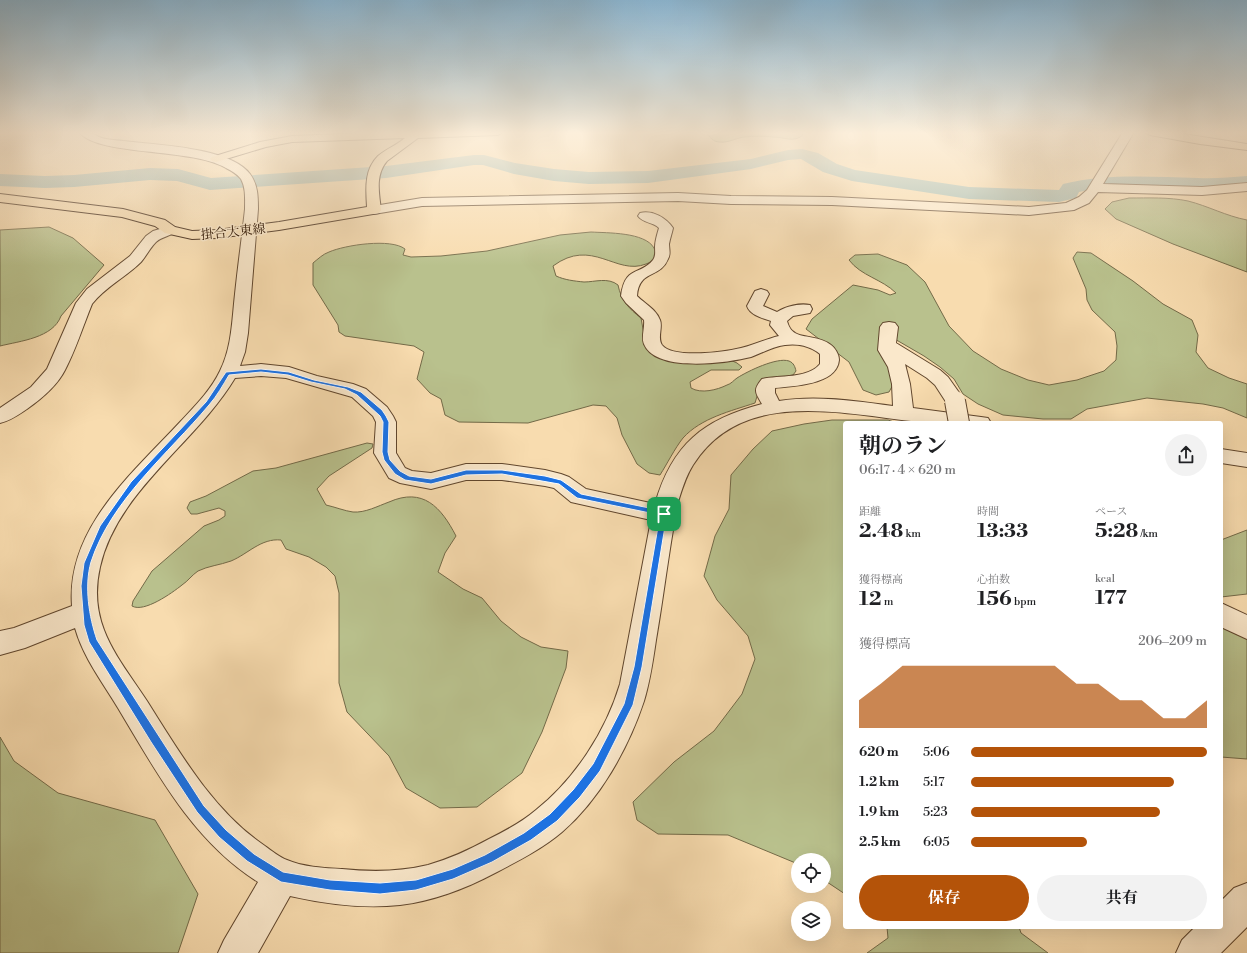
<!DOCTYPE html>
<html lang="ja">
<head>
<meta charset="utf-8">
<style>
  body { margin:0; font-family:"Libre Bodoni","Noto Serif JP",serif; background:#f2f2f2; color:#202124; height:100vh; display:flex; flex-direction:column; font-size:15px; white-space:nowrap }
  * { box-sizing:border-box; margin:0 }
  p { font-size:13px; color:#757577 }
  .icon { flex:none; width:22px; height:22px; fill:none; stroke:currentColor; stroke-width:2; stroke-linecap:round; stroke-linejoin:round }
  .map { position:relative; flex:1; overflow:hidden }
  .panel { position:absolute; left:843px; top:421px; width:380px; height:508px; display:flex; flex-direction:column; background:#fff; border-radius:4px; box-shadow:0 4px 16px #0002 }
  .panel>* { flex:none }
  .fabs { position:absolute; left:791px; top:853px; display:grid; gap:8px }
  .fabs a { display:grid; place-items:center; width:40px; height:40px; border-radius:50%; background:#fff; box-shadow:0 4px 16px #0002; font-size:20px }
  .pin { position:absolute; display:grid; place-items:center; width:34px; height:34px; color:#fff; margin:-17px; border-radius:8px; box-shadow:0 2px 6px #0006 }
  .round { display:grid; place-items:center; flex:none; width:42px; height:42px; border-radius:21px; background:#f2f2f2 }
  .head { display:flex; align-items:center; justify-content:space-between; height:68px; padding:0 16px }
  h1 { font-size:22px; font-weight:700; line-height:30px }
  .metrics { display:grid; grid-template-columns:repeat(3,1fr); gap:6px; height:68px; padding:4px 16px }
  .metrics div { display:grid; align-content:center }
  .metrics b { font-size:20px; font-weight:700 }
  .metrics small { font-size:11px; font-weight:400 }
  .metrics p { font-size:11px }
  .chart { height:112px; padding:8px 16px }
  .chart p { display:flex; justify-content:space-between }
  .chart svg { width:100%; height:72px; margin-top:4px; fill:#b45309; opacity:.7 }
  .primary-button { display:flex; gap:8px; margin-top:auto; padding:8px 16px }
  .primary-button a { flex:1; height:46px; border-radius:24px; background:#b45309; color:#fff; font-size:16px; font-weight:700; line-height:46px; text-align:center }
  .primary-button a+a { background:#f2f2f2; color:#202124 }
  ul { padding:0 16px; list-style:none; font-size:13px }
  li { display:grid; grid-template-columns:64px 48px 1fr; align-items:center; height:30px }
  li i { height:10px; border-radius:5px; background:#b45309 }
  .map>svg:first-child { display:block }
</style>
</head>
<body>
<div class="map">
<svg width="1247" height="953" viewBox="0 0 1247 953">
  <rect width="100%" height="100%" fill="#f8dcaf"/>
  <filter id="stains"><feTurbulence type="fractalNoise" baseFrequency=".005" numOctaves="4"/><feColorMatrix values="0 0 0 0 .2 0 0 0 0 .09 0 0 0 0 .02 0 0 0 .5 -.17"/></filter>
  <radialGradient id="worn" r=".72"><stop offset=".6" stop-color="#630" stop-opacity="0"/><stop offset="1" stop-color="#630" stop-opacity=".3"/></radialGradient>
  <g fill="#b9c18d" stroke="#736a48">
    <path d="M705 132H802L803 135C794 143 784 137 773 137 764 136 754 136 744 137 736 138 728 143 720 142 712 142 711 137 705 132Z"/>
    <path d="M1129 198C1148 198 1169 197 1188 201 1208 206 1226 216 1247 220V272L1173 244 1116 219 1105 209 1112 202Z"/>
    <path d="M49 227 73 238 104 265 61 316C53 338 20 341 0 346V230Z"/>
    <path d="M591 232C607 233 645 232 654 248 655 250 656 254 657 257 654 259 650 263 646 264 616 276 592 237 553 266L556 276C565 280 574 281 584 282 595 282 608 277 618 285 621 300 629 309 641 318L645 340 651 349 728 359 737 363 742 367 739 370H711L690 382 691 388C701 394 717 390 727 385 731 384 734 380 737 378 748 371 777 357 789 361 794 363 795 367 796 371L793 375 783 377 758 393 755 403C731 411 701 418 683 438 675 448 667 464 660 475L649 473 637 464 622 435 617 418 606 406 593 405 528 423 459 422 445 415 441 399 430 393 417 379 424 352 414 346 345 336 339 332 338 325 313 285V263C318 259 323 254 329 252 345 245 391 238 405 249L403 255 411 257 441 256 487 251 560 235Z"/>
    <path d="M1077 252 1091 253 1133 281 1163 304 1192 320 1198 335 1196 352 1208 368 1229 378 1247 384V418L1223 408 1203 404 1147 398 1087 409 1071 419H1043L1003 415 978 404 963 394 954 379 940 367 924 356 893 338 895 381 889 392 876 395 863 390 849 362 806 329 812 319 853 285 878 290 890 295 896 293C882 279 861 276 849 260L855 255 878 254 907 265 925 282 949 326 973 351 1001 369 1028 380 1049 385 1077 380 1104 371 1116 360 1117 346 1115 332 1092 310 1087 300 1086 289 1073 258Z"/>
    <path d="M832 420H888L897 423H845V894L824 880V860H798V864L728 835 658 834 637 820 633 802 674 762 714 731 742 694 755 659 748 636 717 600 704 576 715 536 729 509 731 475 753 449 772 431 804 424Z"/>
    <path d="M367 443 373 444 372 448 329 476 317 489 326 505C335 507 345 511 353 512 365 513 378 506 389 502 423 487 441 507 456 536L445 553 438 572 463 589 482 598 501 621 521 637 541 647 568 651 566 668 542 732 522 773 477 807 440 808 406 788 389 756 347 712 339 683V593L335 576 326 567 309 557 286 549 281 540C261 538 248 554 231 561 220 565 208 566 198 571 192 575 188 581 182 585 172 593 144 613 132 606L133 601 152 571 204 526 219 520 225 516V511L219 508 197 514H191L187 508 190 502 206 496 253 471 276 468Z"/>
    <path d="M1247 530V594L1221 597V540Z"/>
    <path d="M1221 614 1247 636V759L1221 757Z"/>
    <path d="M0 737 14 761 58 793 155 820 198 894 178 953H0Z"/>
    <path d="M887 927H1019L1021 933 1048 953H867L888 938Z"/>
  </g>
  <g fill="none" stroke-linecap="round" stroke-linejoin="round">
    <path fill="#9fbab2" fill-rule="evenodd" d="M802 149 818 153 837 164 855 170 969 187 1059 190 1063 184C1108 173 1152 177 1198 178 1214 179 1231 177 1247 176V188C1231 189 1214 190 1198 190 1158 189 1118 183 1079 192L1076 198 1059 202 969 199 852 181 823 172 801 159 788 160 751 169 648 183 589 184 554 181 514 174 483 165H474L386 178 210 190 177 181 150 180 74 187 45 188 0 186V174L45 176 74 175 150 168 178 169 211 178 386 166 474 155H484L515 163 554 169 589 172 648 171 751 159 788 150Z"/>
    <defs>
      <g id="minor">
        <path d="M79 132C83 132 87 132 91 132 94 133 96 136 99 137 106 140 115 140 123 141 155 145 230 147 250 174 258 185 258 197 258 209L248 333 245 352 240 366 261 364 289 367 317 376 353 384 366 389 387 407 393 416 396 422V453L405 468 412 471 431 473 466 464H502L545 470 561 474 569 477 586 489 655 504C672 444 704 419 762 404 755 392 753 390 762 379 779 375 808 379 820 364V354C811 346 797 343 785 345 774 346 762 353 751 357 727 363 656 373 644 344 641 337 645 328 644 320L626 303 621 296C625 265 640 276 653 260 656 256 655 251 655 247 655 241 657 235 659 228 653 222 643 223 638 216L640 213C653 210 666 218 673 228 672 233 670 238 669 244 669 249 671 254 668 259 660 279 639 269 637 296 645 304 656 309 660 320 663 327 657 338 662 345 673 359 725 352 741 348 754 345 766 339 779 336L770 325 771 321C762 318 750 315 747 306L755 291 761 289 767 291 769 294 763 306 777 312C786 306 800 303 810 305L812 309 810 313 793 316 787 321C788 325 791 331 795 333 803 338 820 336 831 345 835 348 839 354 839 360 837 385 793 386 775 388V393L779 401C817 395 855 401 893 406L892 384 888 367 878 350 880 327 883 323 889 322 895 323 898 327 896 343 940 370 948 377 965 401 962 405 955 407 948 405 935 385 927 378 905 364 910 384 913 408 981 417 988 418 991 423C972 423 952 424 933 423 855 418 745 382 693 465 686 476 682 489 678 502 669 548 664 594 656 640 653 661 650 681 644 701 628 749 600 799 562 832 542 849 518 861 495 873 465 889 433 901 400 905 363 909 326 904 290 896L258 953H218L224 940 258 882C193 841 157 773 118 708 103 683 83 657 75 628L25 648 0 655V631L14 628 72 606C66 528 133 473 181 421 195 406 211 390 220 371 232 347 232 320 235 294 238 265 242 237 245 209 245 199 246 188 241 179 237 174 232 171 226 168 190 147 100 157 79 132ZM261 376 286 378 352 397 373 416 376 422 374 453 389 478 400 483 431 489 466 480H502L545 486 554 488 571 502 651 520 620 684C606 731 575 779 536 810 522 822 505 831 489 839 469 850 449 859 428 865 399 872 371 872 342 869 324 868 303 867 287 860 279 857 272 851 265 846 213 811 180 753 147 701 118 657 87 624 100 567 117 491 196 443 235 378Z"/>
        <path d="M1123 132H1134L1103 184 1202 187 1247 183V191L1202 195 1098 192 1089 203 1074 210 1029 215 832 205 731 204 678 201 422 206 374 214 369 213 367 210 369 207 374 206 422 198 678 193 731 196 832 197 1029 207 1066 203 1079 197 1087 190Z"/>
        <path d="M170 226 175 227 177 230C173 236 162 236 156 242 150 248 146 256 141 262 126 277 105 287 92 304 83 326 76 349 65 370 57 386 41 399 27 409 18 415 10 421 0 423V408L31 387 47 369 76 303 87 289 130 256 146 236 153 231Z"/>
        <path d="M1221 449 1247 453V467L1221 463Z"/>
        <path d="M1221 603 1247 615V639L1221 627Z"/>
        <path d="M1247 883V927L1221 953H1176L1182 940 1195 927H1221V901L1234 888Z"/>
      </g>
      <g id="major">
        <path d="M389 132H503L498 135 418 138 387 161C375 175 379 193 381 210L379 213 279 230 217 238 192 239 165 233 155 226 122 217 0 202V194L123 209 165 220 175 227 192 231 217 230 279 222 367 207C366 189 364 170 378 156 386 149 397 145 405 138L292 142 266 147 216 162 212 161 210 159 212 157 260 142 292 136Z"/>
        <path d="M1145 132H1171L1247 144V150L1200 144 1150 135Z"/>
      </g>
    </defs>
    <use href="#minor" stroke="#60462d" stroke-width="2"/>
    <use href="#major" stroke="#2d1402" stroke-width="2"/>
    <use href="#minor" fill="#fae8cb" fill-rule="evenodd"/>
    <use href="#major" fill="#f8dcaf" fill-rule="evenodd"/>
    <defs>
      <path id="minor-bridge" d="M955 401 959 423"/>
    </defs>
    <use href="#minor-bridge" stroke="#60462d" stroke-width="22" stroke-linecap="butt"/>
    <use href="#minor-bridge" stroke="#fae8cb" stroke-width="20"/>
  </g>
  <linearGradient id="sky" x2="0" y2="1"><stop stop-color="#8bb6d2"/><stop offset="0.5" stop-color="#fcefdb"/><stop offset="1" stop-color="#fcefdb" stop-opacity="0"/></linearGradient>
  <rect width="1247" height="266" fill="url(#sky)"/>
  <path fill="#1a73e8" stroke="#fff" fill-rule="evenodd" d="M261 369 289 372 314 380 348 387 361 392 382 410 386 416 389 422 388 452 390 460 400 471 409 476 431 479 466 470H502L545 476 561 480 581 494 664 511 667 514 642 667 633 705 600 771 580 797 557 821 531 840 492 862 453 879 416 890 380 894 330 890 281 882 247 861 219 837 197 812 151 742 89 642 84 625 81 586 84 563 100 526 131 482 206 402 226 372ZM261 372 288 375 311 382 345 389 357 395 380 416 383 422 382 452 384 460 395 474 405 480 431 484 466 475 502 474 559 484 577 498 660 515 634 667 624 704 593 764 573 790 550 814 524 833 485 855 453 869 416 880 380 883 330 880 283 872 254 854 226 830 204 806 97 640C89 617 84 586 91 562 111 500 168 454 209 405 217 396 223 385 229 375Z"/>
  <g text-anchor="middle" stroke-width="3" stroke-linejoin="round" paint-order="stroke">
    <g font-size="13" fill="#2d1402" stroke="#fae8cb">
      <text transform="translate(233 231) rotate(-6)" y="5">掛合大東線</text>
    </g>
  </g>
  <rect width="100%" height="100%" filter="url(#stains)"/>
  <rect width="100%" height="100%" fill="url(#worn)"/>
</svg>
<div class="fabs">
<a><svg class="icon" aria-label="locate" viewBox="0 0 24 24"><circle cx="12" cy="12" r="6"/><path d="M12 2v4M12 18v4M2 12h4M18 12h4"/></svg></a>
<a><svg class="icon" aria-label="layers" viewBox="0 0 24 24"><path d="M12 4l9 5-9 5-9-5zM3 14l9 5 9-5"/></svg></a>
</div>
<div class="pin" style="left:664px;top:514px;background:#1e9e55"><svg class="icon" aria-label="arrive" viewBox="0 0 24 24"><path d="M6 21V4h12l-3 4 3 4H6"/></svg></div>
<section class="panel">
<div class="head"><div><h1>朝のラン</h1><p>06:17 · 4 × 620 m</p></div><a class="round"><svg class="icon" aria-label="share" viewBox="0 0 24 24"><path d="M12 15V3M7 8l5-5 5 5M5 13v7h14v-7"/></svg></a></div>
<div class="metrics">
<div><p>距離</p><b>2.48<small> km</small></b></div>
<div><p>時間</p><b>13:33</b></div>
<div><p>ペース</p><b>5:28<small> /km</small></b></div>
</div>
<div class="metrics">
<div><p>獲得標高</p><b>12<small> m</small></b></div>
<div><p>心拍数</p><b>156<small> bpm</small></b></div>
<div><p>kcal</p><b>177</b></div>
</div>
<div class="chart"><p><span>獲得標高</span>206–209 m</p>
<svg viewBox="0 0 160 44" preserveAspectRatio="none"><path d="M0 44V27L10 17L20 6L30 6L40 6L50 6L60 6L70 6L80 6L90 6L100 17L110 17L120 27L130 27L140 38L150 38L160 27V44z"/></svg>
</div>
<ul>
<li><b>620 m</b>5:06<i style="width:100%"></i></li>
<li><b>1.2 km</b>5:17<i style="width:86%"></i></li>
<li><b>1.9 km</b>5:23<i style="width:80%"></i></li>
<li><b>2.5 km</b>6:05<i style="width:49%"></i></li>
</ul>
<div class="primary-button"><a>保存</a><a>共有</a></div>
</section>
</div>
</body>
</html>
